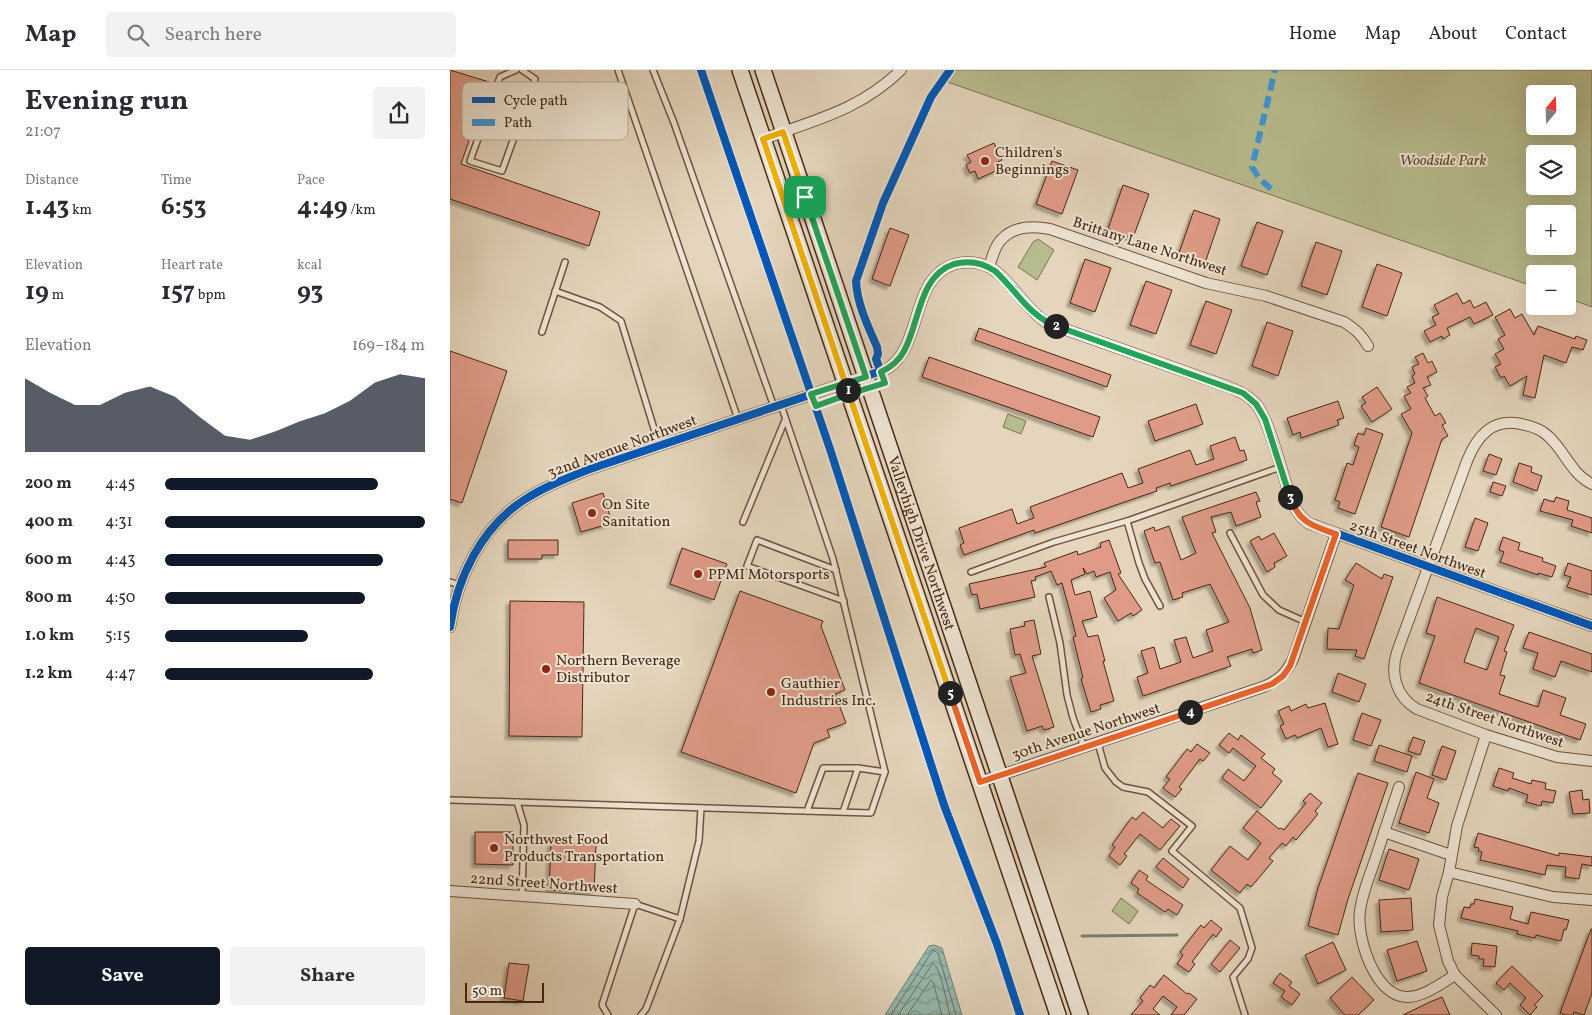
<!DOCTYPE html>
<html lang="en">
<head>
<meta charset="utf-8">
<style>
  body { margin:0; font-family:Vollkorn,serif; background:#f2f2f3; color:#2b2b33; height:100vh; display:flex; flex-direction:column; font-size:19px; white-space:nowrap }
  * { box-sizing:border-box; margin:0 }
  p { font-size:16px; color:#7c7c81 }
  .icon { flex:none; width:28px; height:28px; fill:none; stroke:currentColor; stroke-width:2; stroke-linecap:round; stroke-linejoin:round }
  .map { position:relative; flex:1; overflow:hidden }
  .details { display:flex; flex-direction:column; background:#fff; width:450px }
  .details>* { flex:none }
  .needle { width:32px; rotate:19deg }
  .buttons { position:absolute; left:1076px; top:15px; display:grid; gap:10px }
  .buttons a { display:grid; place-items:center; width:50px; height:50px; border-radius:5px; background:#fff; box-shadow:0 5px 20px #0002; font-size:25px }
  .scale { position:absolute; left:15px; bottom:12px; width:79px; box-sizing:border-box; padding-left:5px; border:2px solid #492814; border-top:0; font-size:14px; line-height:18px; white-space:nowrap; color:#492814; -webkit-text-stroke:4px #ede4d3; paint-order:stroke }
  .pin { position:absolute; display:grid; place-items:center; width:42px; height:42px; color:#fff; margin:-21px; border-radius:10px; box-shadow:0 2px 8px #0006 }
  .km { position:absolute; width:25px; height:25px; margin:-12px; border-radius:50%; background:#222; color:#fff; font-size:14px; line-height:25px; text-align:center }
  .round { display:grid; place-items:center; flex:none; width:52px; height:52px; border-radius:5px; background:#f2f2f3 }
  .head { display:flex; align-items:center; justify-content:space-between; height:85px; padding:0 25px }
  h1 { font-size:28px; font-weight:700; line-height:38px }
  .metrics { display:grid; grid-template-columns:repeat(3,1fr); gap:8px; height:85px; padding:5px 25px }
  .metrics div { display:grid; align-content:center }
  .metrics b { font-size:25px; font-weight:700 }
  .metrics small { font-size:14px; font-weight:400 }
  .metrics p { font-size:14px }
  .chart { height:140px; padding:10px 25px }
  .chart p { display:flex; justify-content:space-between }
  .chart svg { width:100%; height:90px; margin-top:5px; fill:#111827; opacity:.7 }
  .cta { display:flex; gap:10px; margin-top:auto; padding:10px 25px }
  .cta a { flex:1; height:58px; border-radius:5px; background:#111827; color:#fff; font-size:20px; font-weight:700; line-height:58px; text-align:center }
  .cta a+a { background:#f2f2f3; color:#2b2b33 }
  ul { padding:0 25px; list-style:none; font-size:16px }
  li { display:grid; grid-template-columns:80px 60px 1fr; align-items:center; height:38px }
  li i { height:12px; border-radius:6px; background:#111827 }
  header { display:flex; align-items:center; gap:30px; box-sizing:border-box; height:70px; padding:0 25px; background:#fff; border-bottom:1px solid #e1e1e2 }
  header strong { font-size:24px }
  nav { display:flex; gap:28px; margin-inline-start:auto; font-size:18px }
  .search { width:350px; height:45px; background:#f2f2f3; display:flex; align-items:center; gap:12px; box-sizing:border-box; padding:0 18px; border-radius:5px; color:#7c7c81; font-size:19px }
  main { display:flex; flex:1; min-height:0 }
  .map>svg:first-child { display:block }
</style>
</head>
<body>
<header>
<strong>Map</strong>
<div class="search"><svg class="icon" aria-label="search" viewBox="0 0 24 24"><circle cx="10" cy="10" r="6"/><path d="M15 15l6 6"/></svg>Search here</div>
<nav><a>Home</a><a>Map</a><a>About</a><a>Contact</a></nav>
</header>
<main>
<section class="details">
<div class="head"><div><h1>Evening run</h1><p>21:07</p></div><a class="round"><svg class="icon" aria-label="share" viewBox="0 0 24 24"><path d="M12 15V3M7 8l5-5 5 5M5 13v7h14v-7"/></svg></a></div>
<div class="metrics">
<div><p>Distance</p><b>1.43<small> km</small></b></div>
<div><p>Time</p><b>6:53</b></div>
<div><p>Pace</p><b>4:49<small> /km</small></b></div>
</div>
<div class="metrics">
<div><p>Elevation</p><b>19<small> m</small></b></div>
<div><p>Heart rate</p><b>157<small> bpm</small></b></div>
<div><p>kcal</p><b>93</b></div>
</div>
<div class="chart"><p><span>Elevation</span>169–184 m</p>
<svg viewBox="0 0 160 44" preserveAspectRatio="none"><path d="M0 44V8L10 15L20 21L30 21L40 15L50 12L60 17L70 27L80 36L90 38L100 34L110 29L120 25L130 19L140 10L150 6L160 8V44z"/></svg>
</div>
<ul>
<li><b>200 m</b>4:45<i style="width:82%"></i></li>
<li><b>400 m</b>4:31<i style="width:100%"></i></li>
<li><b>600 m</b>4:43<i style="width:84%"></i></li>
<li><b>800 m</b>4:50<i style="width:77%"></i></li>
<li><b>1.0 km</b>5:15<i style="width:55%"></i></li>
<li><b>1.2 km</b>4:47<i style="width:80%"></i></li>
</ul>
<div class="cta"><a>Save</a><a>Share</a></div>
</section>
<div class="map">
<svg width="1142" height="945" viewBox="0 0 1142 945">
  <defs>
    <pattern id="water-waves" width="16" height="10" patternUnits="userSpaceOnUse" patternTransform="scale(1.25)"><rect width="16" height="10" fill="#95b9ae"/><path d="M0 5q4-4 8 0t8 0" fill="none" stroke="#7c968c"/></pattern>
    <filter id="shadow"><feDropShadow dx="-3.5" dy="3.5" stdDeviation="1" flood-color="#0004"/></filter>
  </defs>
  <rect width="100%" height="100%" fill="#e4d5bc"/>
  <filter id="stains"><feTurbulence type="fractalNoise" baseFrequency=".004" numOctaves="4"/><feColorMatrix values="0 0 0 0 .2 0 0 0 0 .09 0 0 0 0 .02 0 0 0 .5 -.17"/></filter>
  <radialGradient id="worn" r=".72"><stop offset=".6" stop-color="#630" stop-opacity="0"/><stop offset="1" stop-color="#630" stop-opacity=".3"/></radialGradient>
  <g fill="#b7bc8e" stroke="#807251" fill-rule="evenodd">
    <path d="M493 0H1142V237L1118 228V204H1085V217L489 9ZM1085 24H1118V56H1085ZM1085 84H1118V116H1085ZM1085 144H1118V176H1085Z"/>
    <path d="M588 169 604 180 587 210 568 197 583 172Z"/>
    <path d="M558 344 576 351 571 364 553 357Z"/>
    <path d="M671 828 688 841 679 854 662 841Z"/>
  </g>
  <path fill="url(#water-waves)" stroke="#777f70" d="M484 875 492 878 512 945H435L479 876Z"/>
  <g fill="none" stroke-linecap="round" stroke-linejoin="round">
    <g stroke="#6f7061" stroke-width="1">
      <path d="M441 945 483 880 488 883 506 945"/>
      <path d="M448 945 483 893C492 901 496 932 500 945"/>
      <path d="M457 945 481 910 483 912 492 945"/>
    </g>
    <path stroke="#777f70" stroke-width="3" d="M632 866 727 865"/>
  </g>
  <g fill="#df9b87" stroke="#492814" fill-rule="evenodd" filter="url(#shadow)">
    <path d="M0 0 39 12 11 94 150 142 139 176 0 129Z"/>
    <path d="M544 73 552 90 545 93 548 100 528 109 525 101 520 103 516 95 521 92 517 85Z"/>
    <path d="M602 91 628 100 612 144 586 134Z"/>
    <path d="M673 115 699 124 683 168 658 159Z"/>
    <path d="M744 140 770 149 755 193 729 183Z"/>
    <path d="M807 152 833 161 817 205 791 196Z"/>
    <path d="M440 158 459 165 440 216 422 209Z"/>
    <path d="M866 172 892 181 877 225 851 216Z"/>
    <path d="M635 189 661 198 645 242 620 233Z"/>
    <path d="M927 194 952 203 937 246 912 237Z"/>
    <path d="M696 211 722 220 706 264 680 255Z"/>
    <path d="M1007 223 1013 234 1020 230 1024 238 1036 232 1043 245 1024 254 1020 247 997 258 1000 265 993 269 992 266 980 272 974 261 986 255 982 247 989 244 984 235Z"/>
    <path d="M756 231 782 240 766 284 740 275Z"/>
    <path d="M1060 239 1065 248 1072 244 1084 265 1088 256 1125 269 1126 266 1137 270 1133 280 1122 277 1116 293 1094 285 1085 328 1073 325 1077 306 1060 316 1054 306 1051 308 1045 297 1051 294 1045 284 1054 279 1048 269 1055 265 1045 247Z"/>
    <path d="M817 252 843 261 828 306 802 296Z"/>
    <path d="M529 258 661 305 657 317 525 270Z"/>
    <path d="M0 281 57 301 12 433 0 429Z"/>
    <path d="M973 283 978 293 982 291 987 302 977 307 981 315 973 318 978 326 975 328 985 346 990 343 996 353 992 355 998 366 992 369 959 467 931 457 962 363 951 344 961 339 954 326 961 323 957 317 965 313 962 306 965 304 962 297 969 294 965 287Z"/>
    <path d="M479 287 650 347 643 367 472 307Z"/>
    <path d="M927 317 942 339 922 352 911 336 916 333 912 327Z"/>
    <path d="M888 331 894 348 887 350 889 355 851 368 850 362 843 365 837 348Z"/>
    <path d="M746 334 753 354 705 371 698 351Z"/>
    <path d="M916 358 933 364 905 444 888 438 890 432 885 430 897 393 903 395 909 377 904 375 908 363 914 365Z"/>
    <path d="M785 367 790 381 794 380 797 390 721 416 720 413 706 418 707 421 692 426 585 463 584 460 514 485 510 475 514 473 509 458 562 439 567 454 584 448 580 437 672 403 678 418 693 413 688 399 740 380 746 395 764 389 760 376Z"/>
    <path d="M1039 384 1052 389 1046 405 1033 401Z"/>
    <path d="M1069 393 1082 397 1081 402 1092 406 1087 421 1063 412Z"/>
    <path d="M1043 412 1056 416 1052 426 1040 422Z"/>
    <path d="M806 422 810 431 806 432 811 447 786 456 781 442 761 447 766 462 762 463 800 538 812 580 803 583 802 579 777 587 781 596 693 626 687 607 698 603 691 581 704 577 710 599 731 592 724 570 736 567 743 588 763 581 756 560 779 552 760 514 732 523 733 527 723 530 710 492 705 493 694 461 704 457 705 461 719 456 731 490 746 483 732 447Z"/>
    <path d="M153 423 162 453 131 462 122 433Z"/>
    <path d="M1106 427 1119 431 1117 440 1142 448V463L1121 456 1123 450 1090 441 1094 429 1104 432Z"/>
    <path d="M1025 448 1038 453 1028 481 1015 477Z"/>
    <path d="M824 463 837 486 824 493 825 497 817 502 800 471 809 466 811 470Z"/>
    <path d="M1053 467 1070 473 1068 480 1093 488 1092 491 1106 496 1102 507 1088 503V505L1050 492 1054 482 1049 480Z"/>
    <path d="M58 470H108V485H92V489H58Z"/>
    <path d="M659 470 671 503 668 504 692 540 683 546 681 543 668 551 654 528 666 520 660 502 646 507 644 501 637 504 633 498 635 504 621 510 625 525 640 521 647 547 632 551 638 567 648 565 655 591H653L664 631 650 635 651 639 641 642 631 609 633 608 623 567 626 566 621 546 612 513 607 515 601 501 585 507 586 510 581 511 585 527 530 539 527 524 522 525 519 514 596 497 594 493 627 481 628 485 651 477 650 473Z"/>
    <path d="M232 478 277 494 264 530 220 514Z"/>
    <path d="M906 493 932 509 934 504 943 507 914 589 905 586 907 580 877 579 878 558 889 559 904 515 895 510Z"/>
    <path d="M1118 493 1142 501V525L1117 517 1121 507 1114 505Z"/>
    <path d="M290 521 373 551 371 556 395 620 385 624 396 653 377 660 380 667 364 673 346 723 231 682Z"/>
    <path d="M987 527 1064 555 1054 581 1057 582 1050 605 1055 606 1049 624 1088 637 1093 620 1116 628 1110 645 1136 654 1130 670 969 613 985 566 976 563ZM1026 558 1049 567 1037 600 1014 592Z"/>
    <path d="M60 531 134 532 132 667 59 666Z"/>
    <path d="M584 550 591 584 582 586 604 657 594 660 592 656 577 661 560 607 576 603 570 584 565 585 560 559 575 556 574 552Z"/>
    <path d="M1079 562 1142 584V602L1111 591 1105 607 1083 599 1088 583 1073 578Z"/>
    <path d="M888 603 916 614 909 632 882 622Z"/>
    <path d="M875 633 888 674 878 677 871 658 847 668 845 665 836 669 830 656 834 654 828 641 839 636 841 641 856 634 858 638Z"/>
    <path d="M912 643 931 650 921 676 903 670Z"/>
    <path d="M779 663 788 670 791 665 815 684 811 688 825 699 822 703 832 711 811 738 772 708 778 699 794 711 806 696 783 678 779 683 769 675Z"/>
    <path d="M963 667 975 671 970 685 958 681Z"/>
    <path d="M747 674 760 683 753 691 750 689 729 717 732 719 725 727 713 718 720 709 716 707 737 679 741 682Z"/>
    <path d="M929 675 962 686 957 702 924 691Z"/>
    <path d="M992 676 1006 681 996 710 982 705Z"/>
    <path d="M1049 698 1064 703 1062 708 1081 714 1082 710 1096 713 1095 719 1106 721 1103 733 1092 731 1091 736 1076 732 1078 725 1059 718 1058 721 1043 716Z"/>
    <path d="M966 702 984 709 977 728 989 733 979 763 949 753Z"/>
    <path d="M908 703 938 713 898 829 888 865 858 856 868 818Z"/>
    <path d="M1132 720 1133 730 1139 729 1140 743 1123 744 1119 722Z"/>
    <path d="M860 723 872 733 865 741 868 744 846 770 843 767 836 776 832 773 819 788 823 791 801 817 797 814 790 823 761 800 780 776 798 790 811 773 793 758 807 741 829 759 831 758 834 760 856 733 853 731Z"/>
    <path d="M693 742 713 758 721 749 730 756 710 780 690 764 674 784 677 786 670 795 659 786 665 777 662 775 682 747 686 750Z"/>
    <path d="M25 762H63V795L25 794Z"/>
    <path d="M1028 763 1109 786V783L1142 787V796L1132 794 1129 809 1115 807 1116 797 1097 795 1095 805 1030 790 1032 782 1028 781 1029 778 1024 777Z"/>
    <path d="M101 773 146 774 144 822 99 820Z"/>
    <path d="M939 779 969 789 959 820 929 810Z"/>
    <path d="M713 788 739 809 733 818 706 797Z"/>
    <path d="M689 800 698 806 696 810 733 835 727 845 718 839 715 842 687 823 689 819 681 813Z"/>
    <path d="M961 828 963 860 931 862 929 830Z"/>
    <path d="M1025 829 1063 837 1060 849 1078 854 1081 842 1119 850 1116 860 1114 859 1111 871 1086 865 1085 868 1067 864 1068 861 1011 848 1014 837 1020 838 1021 834H1024Z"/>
    <path d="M761 850 772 859 766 867 763 864 742 892 745 894 739 902 727 894 733 885 730 882 751 855 754 858Z"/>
    <path d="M1141 859H1142V923L1134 945 1124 942 1123 945H1117L1110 943Z"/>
    <path d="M780 870 790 878 770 902 761 894Z"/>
    <path d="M967 871 977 901 947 911 937 880Z"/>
    <path d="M883 872 896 900 868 914 855 885Z"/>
    <path d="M1022 873 1047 876 1045 897 1033 896 1034 889H1029V886L1021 885Z"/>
    <path d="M59 893 79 895 73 931 54 928Z"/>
    <path d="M1062 896 1093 926 1084 935 1087 937 1080 945 1070 935 1076 928 1060 913 1054 920 1046 913Z"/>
    <path d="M830 903 842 912 839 916 850 924 842 935 831 927 835 921 823 913Z"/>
    <path d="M714 905 737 924 739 923 747 929 734 945H721L727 937 713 926 703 939 710 945H681L693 931 690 928 700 915 704 918Z"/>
    <path d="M902 907 924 930 908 945H895L880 928Z"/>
    <path d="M992 927 1000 945H953L980 932Z"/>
  </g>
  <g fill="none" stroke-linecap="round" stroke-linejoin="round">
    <defs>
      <g id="lane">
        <path d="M66 0 50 7 20 91 52 101 85 9 72 0"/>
        <path d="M168 0 288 349"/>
        <path d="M203 0 224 53 324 337"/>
        <path d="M105 221 150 237 171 251 209 375"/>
        <path d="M92 262 115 192"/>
        <path d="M677 451 689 493 695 509 710 536"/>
        <path d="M293 452 335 350"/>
        <path d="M780 463 813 525 829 540 856 552"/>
        <path d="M386 500 307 470 297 496 394 531"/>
        <path d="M521 502 604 472 677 451 831 397"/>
        <path d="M0 512 10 515"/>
        <path d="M599 527 610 573 617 625 623 648 634 677"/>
        <path d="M648 673 655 698 666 712 673 717 698 722 742 756 722 781 790 838 802 878 798 889 783 907 795 945"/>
        <path d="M0 730 421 743 435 702 383 489 331 335"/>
        <path d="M67 732 74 755 72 826"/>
        <path d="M357 741 373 698H408L435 702"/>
        <path d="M393 742 408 698"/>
        <path d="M230 849 249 771 251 738"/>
        <path d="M158 945 152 935 185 834 230 849 196 939 191 945"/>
      </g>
      <g id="street">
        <path d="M313 69C365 50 410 40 451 0"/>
        <path d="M539 197C542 188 545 175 552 169 565 155 584 156 600 159L756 213 816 226 894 252C905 259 912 265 918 276"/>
        <path d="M1142 414C1121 404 1115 381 1098 366 1091 359 1081 356 1071 354 1042 348 1027 366 1017 391L947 582C940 604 946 627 967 639L1036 665 1107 687 1142 691"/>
        <path d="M0 557C7 508 31 458 74 430 94 417 117 408 140 399L437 299C474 275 459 208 505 194 516 191 528 192 539 197 560 208 574 238 597 253L779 317C789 321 798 325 805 333 818 346 831 398 837 417 842 432 846 444 858 453L1142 556"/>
        <path d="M1036 665 1007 756 999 802 992 827 989 855 998 891 1005 905 1046 945"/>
        <path d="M530 712 813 617C827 611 836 604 843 589L886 464"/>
        <path d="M949 717C941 741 933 766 925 790 919 807 912 824 910 841 906 867 925 927 957 927 974 927 992 913 1005 905"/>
        <path d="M934 762 1001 785"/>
        <path d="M999 802 1103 827 1142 830"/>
        <path d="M0 821 185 834"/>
      </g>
      <g id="secondary">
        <path d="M290 0 608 945"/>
        <path id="s1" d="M313 0 630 945"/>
      </g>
    </defs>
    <use href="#lane" stroke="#70533e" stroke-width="8"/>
    <use href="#street" stroke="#70533e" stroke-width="12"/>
    <use href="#secondary" stroke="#492814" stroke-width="18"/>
    <use href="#lane" stroke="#ede4d3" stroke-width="5"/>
    <use href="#street" stroke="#ede4d3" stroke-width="10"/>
    <use href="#secondary" stroke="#ede4d3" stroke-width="15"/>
    <path stroke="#4096d3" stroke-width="6" stroke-dasharray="12 6" stroke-linecap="butt" d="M821 119 809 108 802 97 825 0"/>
    <defs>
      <g id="cycleway">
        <path d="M251 0 380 379 494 735 547 874 570 945"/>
        <path d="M366 336 435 313 426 289 428 284 427 277C418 256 407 234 406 211L433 133 481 27 500 0"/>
        <path d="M0 557C7 508 31 458 74 430 94 417 117 408 140 399L437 299C474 275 459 208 505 194 516 191 528 192 539 197 560 208 574 238 597 253L779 317C789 321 798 325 805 333 818 346 831 398 837 417 842 432 846 444 858 453L1142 556"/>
      </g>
    </defs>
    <use href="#cycleway" stroke="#ede4d3" stroke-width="11"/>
    <use href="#cycleway" stroke="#0057b8" stroke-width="8"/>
  </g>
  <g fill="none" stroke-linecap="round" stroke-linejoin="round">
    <defs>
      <path id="split-1" d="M355 127 416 307 396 313 399 324 366 336 361 324 396 313 398 320"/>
      <path id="split-2" d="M398 320 399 324 435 313 431 302C441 297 449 291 454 281 470 253 468 206 504 194 519 190 533 193 545 201 566 220 579 246 606 256"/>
      <path id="split-3" d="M606 256 793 323 806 334 815 349 840 427"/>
      <path id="split-4" d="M740 642 822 614 833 606 840 596 886 464C863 456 849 453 840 427"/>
      <path id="split-5" d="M500 623 530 712 740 642"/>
      <path id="split-6" d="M399 324 500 623"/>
      <path id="split-7" d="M355 127 333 62 313 69 399 324"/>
    </defs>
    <use href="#split-1" stroke="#fff" stroke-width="10"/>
    <use href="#split-2" stroke="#fff" stroke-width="10"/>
    <use href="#split-3" stroke="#fff" stroke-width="10"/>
    <use href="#split-4" stroke="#fff" stroke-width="10"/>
    <use href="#split-5" stroke="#fff" stroke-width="10"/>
    <use href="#split-6" stroke="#fff" stroke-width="10"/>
    <use href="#split-7" stroke="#fff" stroke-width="10"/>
    <use href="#split-1" stroke="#22a559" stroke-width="6"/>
    <use href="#split-2" stroke="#22a559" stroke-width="6"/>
    <use href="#split-3" stroke="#22a559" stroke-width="6"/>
    <use href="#split-4" stroke="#f0652b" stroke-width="6"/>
    <use href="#split-5" stroke="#f0652b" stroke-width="6"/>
    <use href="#split-6" stroke="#f5b400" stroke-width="6"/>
    <use href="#split-7" stroke="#f5b400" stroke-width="6"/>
  </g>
  <g fill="#8f2418" stroke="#ede4d3" stroke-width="2">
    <circle cx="535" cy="91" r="5"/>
    <circle cx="142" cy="443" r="5"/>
    <circle cx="248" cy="504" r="5"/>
    <circle cx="96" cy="599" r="5"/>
    <circle cx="321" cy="622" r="5"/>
    <circle cx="44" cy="778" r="5"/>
  </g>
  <g text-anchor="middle" stroke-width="4" stroke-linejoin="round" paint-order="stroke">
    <g font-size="15" fill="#492814" stroke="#ede4d3" text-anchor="start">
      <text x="545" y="87">Children's<tspan x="545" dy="17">Beginnings</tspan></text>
      <text x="152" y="439">On Site<tspan x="152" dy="17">Sanitation</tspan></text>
      <text x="258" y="509">PPMI Motorsports</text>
      <text x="106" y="595">Northern Beverage<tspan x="106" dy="17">Distributor</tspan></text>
      <text x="331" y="618">Gauthier<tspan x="331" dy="17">Industries Inc.</tspan></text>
      <text x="54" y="774">Northwest Food<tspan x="54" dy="17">Products Transportation</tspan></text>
    </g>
    <g font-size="15" font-style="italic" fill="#5f462c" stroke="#ede4d3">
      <text x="993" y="95">Woodside Park</text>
    </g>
    <g font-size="15" fill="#492814" stroke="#ede4d3">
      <text transform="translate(700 176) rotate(18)" y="5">Brittany Lane Northwest</text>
      <text transform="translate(172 376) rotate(-20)" y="5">32nd Avenue Northwest</text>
      <text dy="5" stroke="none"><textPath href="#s1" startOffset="499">Valleyhigh Drive Northwest</textPath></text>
      <text transform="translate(968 479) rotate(20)" y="5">25th Street Northwest</text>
      <text transform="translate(1045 649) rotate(19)" y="5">24th Street Northwest</text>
      <text transform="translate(636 661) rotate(-18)" y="5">30th Avenue Northwest</text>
      <text transform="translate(94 813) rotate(4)" y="5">22nd Street Northwest</text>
    </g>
  </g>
  <rect x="12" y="12" width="166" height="58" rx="8" fill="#ede4d3" stroke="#bcac9a" stroke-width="1"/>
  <rect x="22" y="27" width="23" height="6" fill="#0057b8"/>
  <rect x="22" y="49" width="23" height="7" fill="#4096d3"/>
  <g font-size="14" fill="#492814">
    <text x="54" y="35">Cycle path</text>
    <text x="54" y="57">Path</text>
  </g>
  <rect width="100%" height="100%" filter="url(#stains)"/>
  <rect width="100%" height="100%" fill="url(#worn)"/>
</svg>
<div class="buttons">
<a><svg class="needle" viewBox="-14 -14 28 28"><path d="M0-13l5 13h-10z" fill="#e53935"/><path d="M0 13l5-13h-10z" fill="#7c7c81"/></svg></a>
<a><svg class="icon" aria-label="layers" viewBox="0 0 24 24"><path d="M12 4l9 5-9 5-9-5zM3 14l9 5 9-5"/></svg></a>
<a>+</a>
<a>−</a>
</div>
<div class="scale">50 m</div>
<div class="pin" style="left:355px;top:127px;background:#1e9e55"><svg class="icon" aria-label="arrive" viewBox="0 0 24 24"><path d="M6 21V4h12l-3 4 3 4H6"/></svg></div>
<b class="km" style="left:398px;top:320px">1</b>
<b class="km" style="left:606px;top:256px">2</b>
<b class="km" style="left:840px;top:427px">3</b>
<b class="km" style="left:740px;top:642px">4</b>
<b class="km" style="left:500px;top:623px">5</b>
</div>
</main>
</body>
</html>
